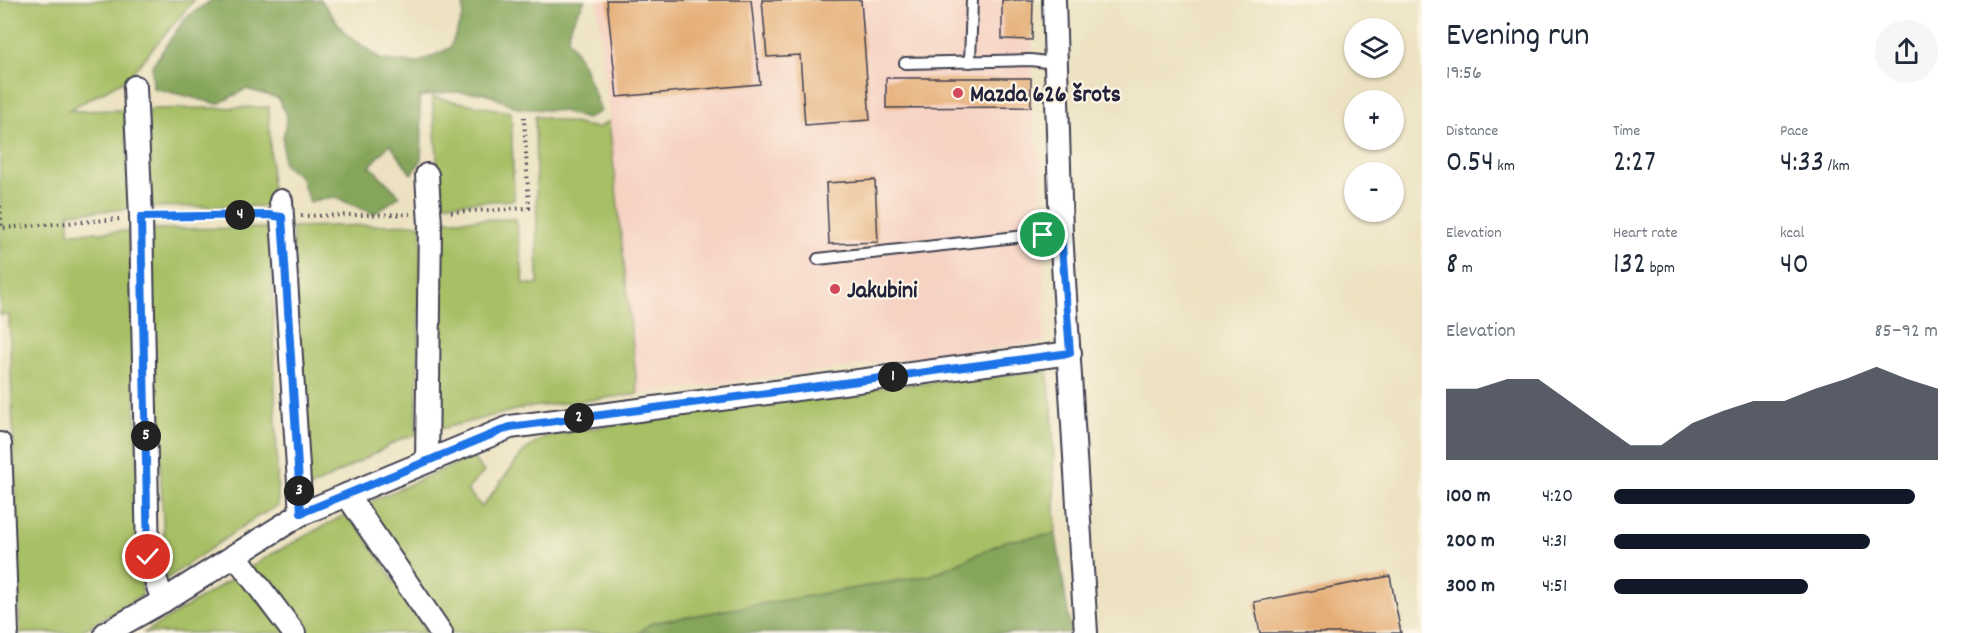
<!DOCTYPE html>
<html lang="en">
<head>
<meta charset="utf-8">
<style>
  body { margin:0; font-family:Dekko,sans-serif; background:#f6f6f7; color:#1f2937; height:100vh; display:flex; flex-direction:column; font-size:22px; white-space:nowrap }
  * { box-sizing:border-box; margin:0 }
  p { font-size:20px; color:#747a83 }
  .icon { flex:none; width:33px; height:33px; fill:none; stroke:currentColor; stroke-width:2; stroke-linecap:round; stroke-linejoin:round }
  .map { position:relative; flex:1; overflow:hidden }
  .drawer { display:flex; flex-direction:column; background:#fff; width:540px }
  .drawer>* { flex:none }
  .tools { position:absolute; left:1344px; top:18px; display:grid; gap:12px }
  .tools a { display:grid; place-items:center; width:60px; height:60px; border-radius:50%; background:#fff; box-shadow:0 2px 4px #0004; font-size:30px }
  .pin { position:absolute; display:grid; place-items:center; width:51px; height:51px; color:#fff; margin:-26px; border:3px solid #fff; border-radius:50%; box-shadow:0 2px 6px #0007 }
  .km { position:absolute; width:30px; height:30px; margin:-15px; border-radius:50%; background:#222; color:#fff; font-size:16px; line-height:30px; text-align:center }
  .round { display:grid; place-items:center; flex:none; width:63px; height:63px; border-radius:32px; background:#f6f6f7 }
  .overview { display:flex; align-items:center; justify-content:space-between; height:102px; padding:0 24px }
  h1 { font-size:33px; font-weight:600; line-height:45px }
  .figures { display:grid; grid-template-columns:repeat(3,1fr); gap:9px; height:102px; padding:6px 24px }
  .figures div { display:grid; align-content:center }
  .figures b { font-size:30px; font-weight:600 }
  .figures small { font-size:16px; font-weight:400 }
  .figures p { font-size:16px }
  .chart { height:168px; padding:12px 24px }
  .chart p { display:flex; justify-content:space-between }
  .chart svg { width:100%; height:108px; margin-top:6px; fill:#111827; opacity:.7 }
  ul { padding:0 24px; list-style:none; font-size:20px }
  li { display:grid; grid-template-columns:96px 72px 1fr; align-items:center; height:45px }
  li i { height:15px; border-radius:8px; background:#111827 }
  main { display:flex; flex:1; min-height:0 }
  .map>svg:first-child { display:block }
</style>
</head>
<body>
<main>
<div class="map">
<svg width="1422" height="633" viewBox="0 0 1422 633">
  <rect width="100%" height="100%" fill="#fcf5e5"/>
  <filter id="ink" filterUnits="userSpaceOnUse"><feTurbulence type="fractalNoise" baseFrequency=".0167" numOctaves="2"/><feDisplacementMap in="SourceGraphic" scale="12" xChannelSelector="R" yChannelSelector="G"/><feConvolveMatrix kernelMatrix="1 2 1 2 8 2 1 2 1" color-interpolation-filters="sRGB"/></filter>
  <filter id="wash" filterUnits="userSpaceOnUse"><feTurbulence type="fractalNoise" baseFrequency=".008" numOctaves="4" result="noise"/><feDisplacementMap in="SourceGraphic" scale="24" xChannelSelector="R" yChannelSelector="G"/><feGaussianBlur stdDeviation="1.35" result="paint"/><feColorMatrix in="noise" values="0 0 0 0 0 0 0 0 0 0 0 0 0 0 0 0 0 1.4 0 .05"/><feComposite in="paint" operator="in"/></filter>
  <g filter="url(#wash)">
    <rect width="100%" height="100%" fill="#ece2c1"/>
    <path fill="#f6d2c3" d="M597 0H1033L1031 107 1038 154 1042 155 1045 342 638 394Z"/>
    <g fill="#a7bf65" stroke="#647050" stroke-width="1.5">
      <path d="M0 0H194L127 79 67 111 124 110 131 209 69 213V233L129 231 142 596 78 633H20L9 315H0Z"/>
      <path d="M432 97 511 112 514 200 441 204Z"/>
      <path d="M269 107 272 206 147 207 149 109Z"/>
      <path d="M535 116 598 128 609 121 638 394 524 408 436 430 438 220 516 219 524 284H538Z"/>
      <path d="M422 224 416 435 401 439 308 489 292 227Z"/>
      <path d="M271 228 278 506 255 518 166 579 148 229Z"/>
      <path d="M1047 371 1052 410 1056 534 1006 541 932 575 651 623 639 633H453L446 627 367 503 472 457 484 472 467 490 482 507 524 451 546 436 783 397Z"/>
      <path d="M350 512 427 633H144L272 554Z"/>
    </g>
    <g fill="#85a65a" stroke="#54644a" stroke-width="1.5">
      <path d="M212 0H321L345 33 382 60 417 63 450 48 463 15V0H585L571 24 568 38 583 64 601 111 586 119 563 111 518 108 485 93 449 92 419 97 422 133 421 161 411 174 390 144 370 166 400 196 374 214 334 197 310 202 300 177 283 164V138L287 117 278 98 246 89 218 104 153 88 152 66 185 18Z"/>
      <path d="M1056 534 1071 633H639L651 623 932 575 1006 541Z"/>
    </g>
    <g id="blocks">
      <g fill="#e5ad76">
        <path d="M607 0H751L760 84 617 97Z"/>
        <path d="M762 0H861L870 120 805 125 800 55 767 57Z"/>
        <path d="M1002 0H1033L1032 40 1002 39Z"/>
        <path d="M886 78H1031V107L886 108Z"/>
        <path d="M875 180 878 242 829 244 826 183Z"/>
        <path d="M1390 576 1401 633H1260L1254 602Z"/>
      </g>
    </g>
  </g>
  <g filter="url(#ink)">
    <use href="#blocks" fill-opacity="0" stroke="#403f4f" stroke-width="1.5"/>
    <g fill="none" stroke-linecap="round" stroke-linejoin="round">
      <defs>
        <g id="lane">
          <path d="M970 62 972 0"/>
          <path d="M905 63 1031 60 1054 63"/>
          <path d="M818 259 1061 232"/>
        </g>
        <g id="street">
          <path d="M1054 0 1061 232 1086 633"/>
          <path d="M135 87 141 217 148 557 163 601"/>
          <path d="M427 175 430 225 427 461"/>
          <path d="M281 201 301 514"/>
          <path d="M0 444 7 633"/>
          <path d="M347 495 441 633"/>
          <path d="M235 555 294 633"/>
          <path d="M106 633 163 601 301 514 510 427 1070 353"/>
        </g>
      </defs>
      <use href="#lane" stroke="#403f4f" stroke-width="14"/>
      <use href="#street" stroke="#403f4f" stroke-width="26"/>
      <g stroke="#403f4f" stroke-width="4" stroke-dasharray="1.5 4.5" stroke-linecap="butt">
        <path d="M0 206 2 228 120 219"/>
        <path d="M451 212 529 208 524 117"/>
        <path d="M301 216 410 214"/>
        <path d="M160 217 261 215"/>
      </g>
      <use href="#lane" stroke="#fff" stroke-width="10"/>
      <use href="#street" stroke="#fff" stroke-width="22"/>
    </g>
  </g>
  <g fill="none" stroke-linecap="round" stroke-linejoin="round" filter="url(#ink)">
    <defs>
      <path id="route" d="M148 557 141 217 268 215 282 217 301 513 510 427 1070 353 1061 232 1043 235"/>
    </defs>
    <use href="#route" stroke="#fff" stroke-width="12"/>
    <use href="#route" stroke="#1a73e8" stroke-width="8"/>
  </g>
  <g fill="#d1495b" stroke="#fcf5e5" stroke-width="2">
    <circle cx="958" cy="93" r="6"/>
    <circle cx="835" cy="289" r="6"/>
  </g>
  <g text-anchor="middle" stroke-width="4.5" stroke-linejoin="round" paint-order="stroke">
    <g font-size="24" font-weight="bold" fill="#22223b" stroke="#fcf5e5" text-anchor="start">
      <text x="970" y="101">Mazda 626 šrots</text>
      <text x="847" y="297">Jakubini</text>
    </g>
  </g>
</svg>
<div class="tools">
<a><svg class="icon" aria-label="layers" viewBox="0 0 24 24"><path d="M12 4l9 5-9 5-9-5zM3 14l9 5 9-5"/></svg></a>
<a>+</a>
<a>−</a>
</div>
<div class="pin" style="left:1043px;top:235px;background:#1e9e55"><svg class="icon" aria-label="arrive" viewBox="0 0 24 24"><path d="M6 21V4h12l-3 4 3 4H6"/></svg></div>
<div class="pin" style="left:148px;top:557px;background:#d93025"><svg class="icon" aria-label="check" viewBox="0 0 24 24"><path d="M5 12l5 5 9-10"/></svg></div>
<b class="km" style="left:893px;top:377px">1</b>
<b class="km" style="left:579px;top:418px">2</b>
<b class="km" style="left:299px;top:491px">3</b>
<b class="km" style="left:240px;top:215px">4</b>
<b class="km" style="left:146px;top:436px">5</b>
</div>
<section class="drawer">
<div class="overview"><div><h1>Evening run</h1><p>19:56</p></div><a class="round"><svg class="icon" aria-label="share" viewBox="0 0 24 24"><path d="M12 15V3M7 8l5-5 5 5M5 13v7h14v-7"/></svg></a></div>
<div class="figures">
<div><p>Distance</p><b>0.54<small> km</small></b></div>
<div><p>Time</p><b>2:27</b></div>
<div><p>Pace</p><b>4:33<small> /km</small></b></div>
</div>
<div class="figures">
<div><p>Elevation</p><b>8<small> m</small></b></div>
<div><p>Heart rate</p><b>132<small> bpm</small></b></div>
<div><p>kcal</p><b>40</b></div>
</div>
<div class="chart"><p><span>Elevation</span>85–92 m</p>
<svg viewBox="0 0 160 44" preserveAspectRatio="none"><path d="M0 44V15L10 15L20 11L30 11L40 20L50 29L60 38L70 38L80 29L90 24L100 20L110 20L120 15L130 11L140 6L150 11L160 15V44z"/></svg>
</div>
<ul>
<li><b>100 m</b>4:20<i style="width:93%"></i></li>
<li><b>200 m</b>4:31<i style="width:79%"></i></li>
<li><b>300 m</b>4:51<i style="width:60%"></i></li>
</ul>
</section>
</main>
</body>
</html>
